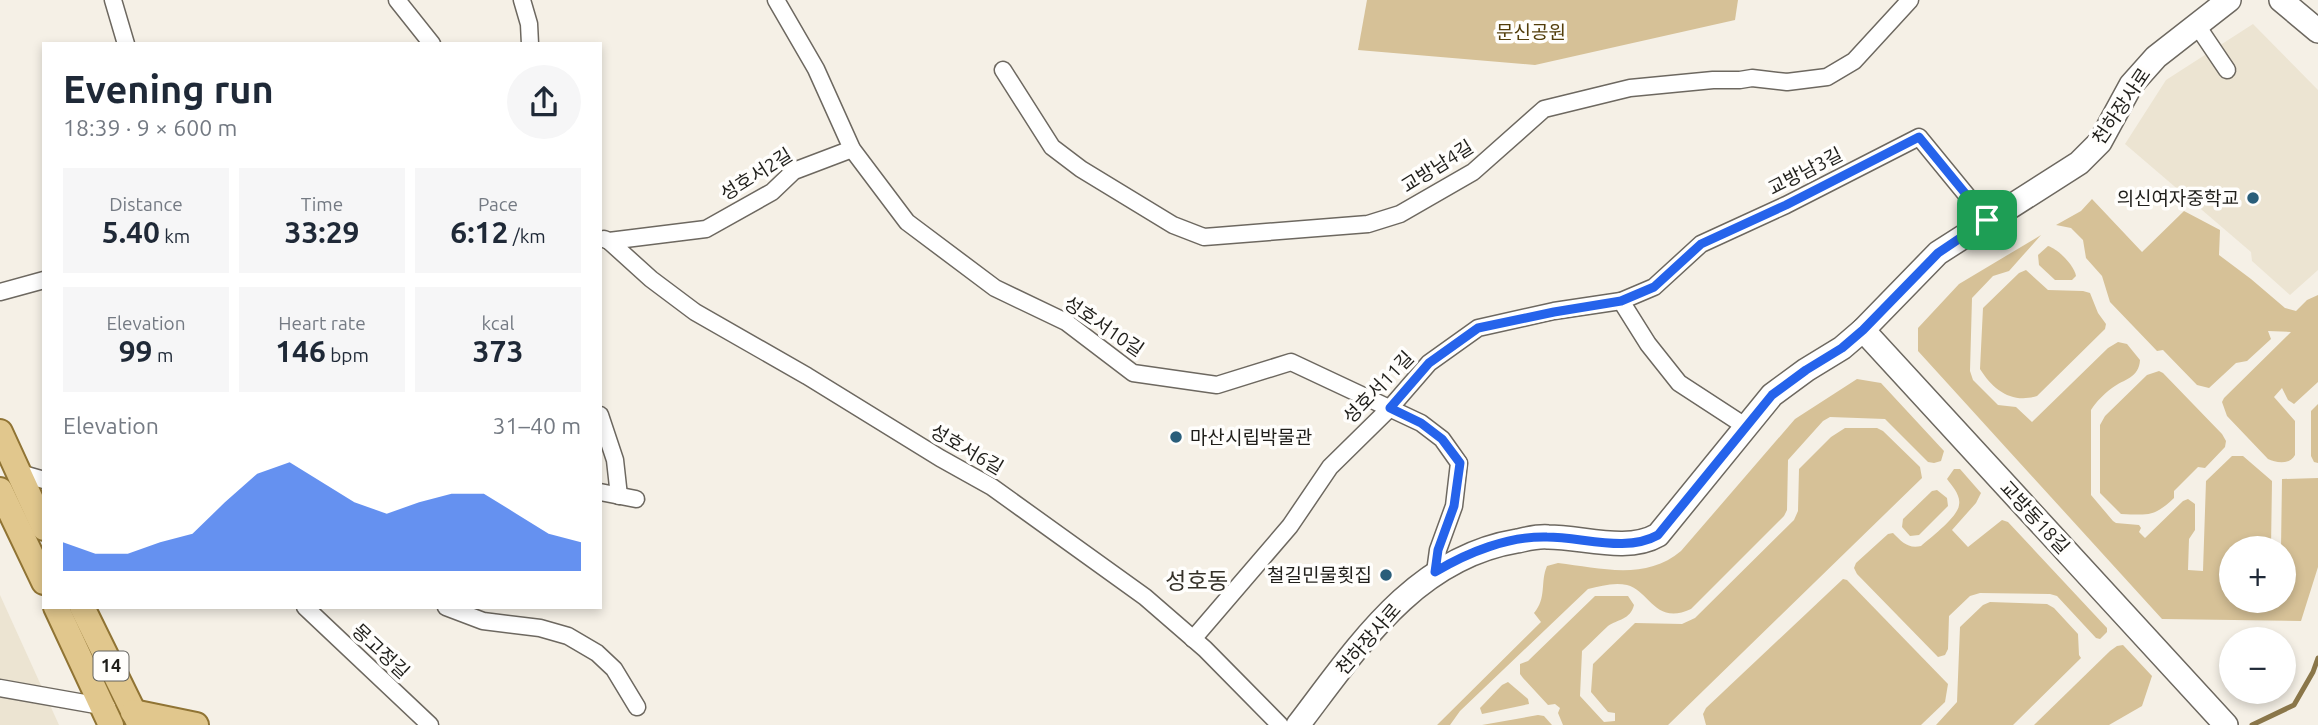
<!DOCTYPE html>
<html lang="en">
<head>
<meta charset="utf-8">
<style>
  body { margin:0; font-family:Ubuntu,"Noto Sans KR",sans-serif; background:#f6f6f7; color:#1f2937; height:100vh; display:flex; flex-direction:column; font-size:26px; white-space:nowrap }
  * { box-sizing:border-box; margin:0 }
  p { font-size:23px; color:#747a83 }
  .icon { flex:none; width:38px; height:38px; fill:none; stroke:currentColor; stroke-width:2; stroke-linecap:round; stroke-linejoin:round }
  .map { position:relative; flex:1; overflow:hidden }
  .details { position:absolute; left:42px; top:42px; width:560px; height:567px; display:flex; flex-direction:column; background:#fff; border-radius:0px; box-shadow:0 4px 10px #0003 }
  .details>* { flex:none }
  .fabs { position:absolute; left:2219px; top:536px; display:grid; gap:14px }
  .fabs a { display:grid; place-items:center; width:77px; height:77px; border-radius:50%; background:#fff; box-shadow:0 4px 10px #0003; font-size:35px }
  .pin { position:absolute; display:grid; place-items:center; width:60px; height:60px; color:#fff; margin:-30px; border-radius:14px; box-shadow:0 4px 10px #0006 }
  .round { display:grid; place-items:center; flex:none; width:74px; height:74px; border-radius:37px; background:#f6f6f7 }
  .head { display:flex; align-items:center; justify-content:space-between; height:119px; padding:0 21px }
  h1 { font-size:38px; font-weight:700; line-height:52px }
  .metrics { display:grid; grid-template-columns:repeat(3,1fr); gap:10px; height:119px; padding:7px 21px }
  .metrics div { display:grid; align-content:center; border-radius:0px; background:#f6f6f7; text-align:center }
  .metrics b { font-size:30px; font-weight:700 }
  .metrics small { font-size:19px; font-weight:400 }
  .metrics p { font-size:19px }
  .chart { height:196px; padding:14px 21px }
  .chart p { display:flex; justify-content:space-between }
  .chart svg { width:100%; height:126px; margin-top:7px; fill:#2563eb; opacity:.7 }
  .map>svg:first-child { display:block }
</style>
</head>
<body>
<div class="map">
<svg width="2318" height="725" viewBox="0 0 2318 725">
  <rect width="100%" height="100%" fill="#f5f0e6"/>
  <g fill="#ece4d2">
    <path d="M2253 24 2318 90V270L2290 295 2252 261 2251 252 2125 144 2166 80Z"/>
    <path d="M0 595 59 725H0Z"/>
  </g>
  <g fill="#d6c197">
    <path d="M1367 0H1738L1735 20 1535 65 1358 50Z"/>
    <path d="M2092 199 2142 252 2184 211 2220 230 2219 255 2251 279 2285 308 2296 311 2307 300 2318 295V382L2294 404 2288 400 2282 388 2274 397 2295 421V455C2290 465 2276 463 2268 459L2227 416 2222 402 2224 398 2291 332 2268 331 2271 339 2247 361 2236 363 2209 388 2197 385 2163 350 2157 351 2110 302 2102 276 2086 258 2083 240 2071 228 2056 225 2081 211Z"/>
    <path d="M2041 235 2009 271 1993 276 1972 298 1970 371 1973 380 1998 405 2016 407 2032 422 2108 348 2118 342 2127 344 2140 360C2139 378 2124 379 2112 388 2104 394 2096 402 2091 410V495L2113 521 2116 523 2139 525 2141 528 2139 532 2145 538 2183 501 2188 499 2195 504V530L2189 539 2188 570 2203 571 2206 481 2232 456H2243L2272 481 2271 548H2231V600H2284V548H2281L2282 479 2318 478V567L2301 621 2162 619 1918 351V328L1959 284Z"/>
    <path d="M2048 246C2058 249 2074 265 2076 276L2072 280H2055L2039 265 2038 255Z"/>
    <path d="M2026 270 2048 290 2083 291 2090 293 2098 313 2106 324 2105 329 2037 396C2012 404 1993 390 1980 369L1983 308 2019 273Z"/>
    <path d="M2159 371 2163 373 2222 434 2226 441 2225 447 2205 468 2198 467 2174 491V498C2154 517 2149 515 2121 514L2100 493V425L2105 416 2147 375Z"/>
    <path d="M1857 379 1881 383 1944 451 1941 461 1934 463 1928 462 1885 419 1830 417 1823 421 1788 460 1787 510 1784 516 1691 609C1655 626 1649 590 1627 585 1614 582 1601 586 1588 589L1460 711 1450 725H1437L1541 622 1534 613C1547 598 1540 582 1547 566L1558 563C1600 568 1646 581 1681 551L1795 419Z"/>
    <path d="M2318 404V463L2314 462 2311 456V411Z"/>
    <path d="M1845 428H1877L1883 431 1920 467 1922 478 1668 725H1563L1558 713 1560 708 1555 704 1548 705 1523 678 1520 674V664L1528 661 1595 596H1628L1634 605C1630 620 1618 619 1608 626 1599 634 1591 643 1582 651L1580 696 1604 722 1615 721V713L1608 712 1591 692 1593 664 1635 623 1682 624 1695 618 1794 520 1798 511 1799 469 1831 437Z"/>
    <path d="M1954 469H1960L1981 493 1976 503 1952 530 1968 547 2002 520 2008 522 2107 628V632L2100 639 2096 638 2057 596 2050 594 1980 593 1970 596 1949 616 1948 649 1945 655 1938 657 1857 574 1854 568 1856 563 1888 534 1893 533C1902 542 1908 549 1921 546 1930 538 1958 517 1959 505 1961 495 1952 486 1947 479Z"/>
    <path d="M1937 490 1947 498 1948 506 1919 535 1910 536 1902 527 1903 519 1932 491Z"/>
    <path d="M1843 579 1847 580 1948 684 1945 702 1921 725H1706L1703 714 1706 708Z"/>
    <path d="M1990 602 2047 604 2054 608 2078 634 2079 655 2081 658 2013 725H1936L1957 702 1960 627 1983 605Z"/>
    <path d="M2123 645 2152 676 2142 706 2109 725H2034L2110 651 2117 646Z"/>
    <path d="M1508 682 1528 699 1529 704 1482 714 1480 708 1502 685Z"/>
    <path d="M1538 715 1544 716 1552 725H1482Z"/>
  </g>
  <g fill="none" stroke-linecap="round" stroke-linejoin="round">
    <path stroke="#8a7649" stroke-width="5" d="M2252 725 2294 705 2313 672 2318 658"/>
    <defs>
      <g id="street">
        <path d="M113 0 126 44"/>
        <path d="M397 0 432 44"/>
        <path d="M522 0 529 24 530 44"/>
        <path d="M776 0 816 69 852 149 907 222 995 288 1066 322 1133 373 1217 385 1291 362 1421 423 1442 439 1459 463 1454 506 1438 550 1435 572"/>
        <path d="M2196 24 2227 70"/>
        <path d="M1003 70 1052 147 1081 169 1173 225 1204 237 1217 236 1368 224 1400 214 1473 172 1544 109 1630 88 1713 80H1740L1752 78 1787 82 1827 77 1854 61 1910 0"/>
        <path d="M604 239 609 241 706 229 772 192 794 171 852 149"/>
        <path d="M609 241 651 279 695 312 807 376 940 458 992 487 1145 597 1205 649 1280 725"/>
        <path d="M0 292 44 280"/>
        <path d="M1621 301 1648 344 1679 383 1745 426"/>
        <path d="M600 415 615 460 619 496"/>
        <path d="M16 472 44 480"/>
        <path d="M600 492 636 499"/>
        <path d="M305 607 430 725"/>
        <path d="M446 607 483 621 540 628 568 636 597 653 614 669 637 707"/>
        <path d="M1193 639 1290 526 1330 467 1390 408 1429 363 1478 328 1554 311 1621 301 1654 287 1701 244 1786 205 1919 137 1987 220"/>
        <path d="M0 688 107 707"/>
      </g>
      <g id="secondary">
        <path d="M2281 0 2318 31"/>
        <path d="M1863 330 2226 725"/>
        <path d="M1298 725C1357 648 1414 558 1517 541 1527 539 1538 536 1548 537 1583 537 1627 553 1658 535L1772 395 1806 370 1842 348 1863 330 1938 253 2079 163 2100 142 2131 85 2156 57 2229 0"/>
      </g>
      <g id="primary">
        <path d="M0 432 44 528"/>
        <path d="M0 490 44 582"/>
        <path d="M56 607 111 725"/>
        <path d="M82 607 140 725"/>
        <path d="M133 712 196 725"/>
      </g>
    </defs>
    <use href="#street" stroke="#6d6860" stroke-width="19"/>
    <use href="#secondary" stroke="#6d6860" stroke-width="26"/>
    <use href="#primary" stroke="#907434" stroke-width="28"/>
    <use href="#street" stroke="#fff" stroke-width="16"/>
    <use href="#secondary" stroke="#fff" stroke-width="23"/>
    <use href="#primary" stroke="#e1c78d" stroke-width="24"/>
  </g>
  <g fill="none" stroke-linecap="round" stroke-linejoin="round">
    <defs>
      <path id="route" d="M1919 137 1987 220 1938 253 1863 330 1842 348 1806 370 1772 395 1658 535C1626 553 1583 537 1547 537 1509 536 1468 552 1435 572L1438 550 1454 506 1460 463 1442 439 1421 423 1390 408 1429 363 1478 328 1554 312 1621 301 1654 287 1701 244 1786 205Z"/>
    </defs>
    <use href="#route" stroke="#fff" stroke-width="14"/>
    <use href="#route" stroke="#2563eb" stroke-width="9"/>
  </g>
  <g fill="#2a5e7a" stroke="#fffefc" stroke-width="2.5">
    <circle cx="2253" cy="198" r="7"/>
    <circle cx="1176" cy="437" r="7"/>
    <circle cx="1386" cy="575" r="7"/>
  </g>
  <g text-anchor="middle" stroke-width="7" stroke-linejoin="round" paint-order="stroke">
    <rect fill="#fffefc" stroke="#63625e" stroke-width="2" x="93.5" y="651.5" width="35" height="29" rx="5"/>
    <g font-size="18" font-weight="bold" fill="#201f1b">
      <text x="111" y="672">14</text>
    </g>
    <g font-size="19" fill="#523d0a" stroke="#fffefc">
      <text x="1531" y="39">문신공원</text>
    </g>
    <g font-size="19" fill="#201f1b" stroke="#fffefc">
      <text transform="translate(2121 106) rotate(-56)" y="7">천하장사로</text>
      <text transform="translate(1437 166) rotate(-32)" y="7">교방남4길</text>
      <text transform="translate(1805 171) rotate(-27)" y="7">교방남3길</text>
      <text transform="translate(756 174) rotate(-32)" y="7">성호서2길</text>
      <text transform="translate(1104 326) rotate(34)" y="7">성호서10길</text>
      <text transform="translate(1378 387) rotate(-46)" y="7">성호서11길</text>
      <text transform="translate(967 449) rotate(30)" y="7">성호서6길</text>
      <text transform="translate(2035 517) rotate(47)" y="7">교방동18길</text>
      <text transform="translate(1368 639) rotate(-49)" y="7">천하장사로</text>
      <text transform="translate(381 651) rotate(43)" y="7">몽고정길</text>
    </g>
    <g font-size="19" fill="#201f1b" stroke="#fffefc" text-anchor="end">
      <text x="2239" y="205">의신여자중학교</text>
      <text x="1190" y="444" text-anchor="start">마산시립박물관</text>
      <text x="1372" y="582">철길민물횟집</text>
    </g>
    <g font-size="23" fill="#343028" stroke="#fffefc">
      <text x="1197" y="589">성호동</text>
    </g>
  </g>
</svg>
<div class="fabs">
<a>+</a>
<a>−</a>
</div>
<div class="pin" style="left:1987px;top:220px;background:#1e9e55"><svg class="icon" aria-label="arrive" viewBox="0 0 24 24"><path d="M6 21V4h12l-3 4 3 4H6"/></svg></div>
<section class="details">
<div class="head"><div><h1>Evening run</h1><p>18:39 · 9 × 600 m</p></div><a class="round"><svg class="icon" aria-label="share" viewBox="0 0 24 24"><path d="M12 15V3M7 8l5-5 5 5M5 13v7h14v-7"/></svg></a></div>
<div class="metrics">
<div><p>Distance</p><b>5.40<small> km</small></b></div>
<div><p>Time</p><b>33:29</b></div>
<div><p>Pace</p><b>6:12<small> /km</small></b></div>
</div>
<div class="metrics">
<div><p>Elevation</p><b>99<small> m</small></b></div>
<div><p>Heart rate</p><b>146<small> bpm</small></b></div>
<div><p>kcal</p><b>373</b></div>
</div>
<div class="chart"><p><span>Elevation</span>31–40 m</p>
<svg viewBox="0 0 160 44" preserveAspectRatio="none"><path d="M0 44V34L10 38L20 38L30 34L40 31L50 20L60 10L70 6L80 13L90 20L100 24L110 20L120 17L130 17L140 24L150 31L160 34V44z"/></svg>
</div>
</section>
</div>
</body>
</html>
